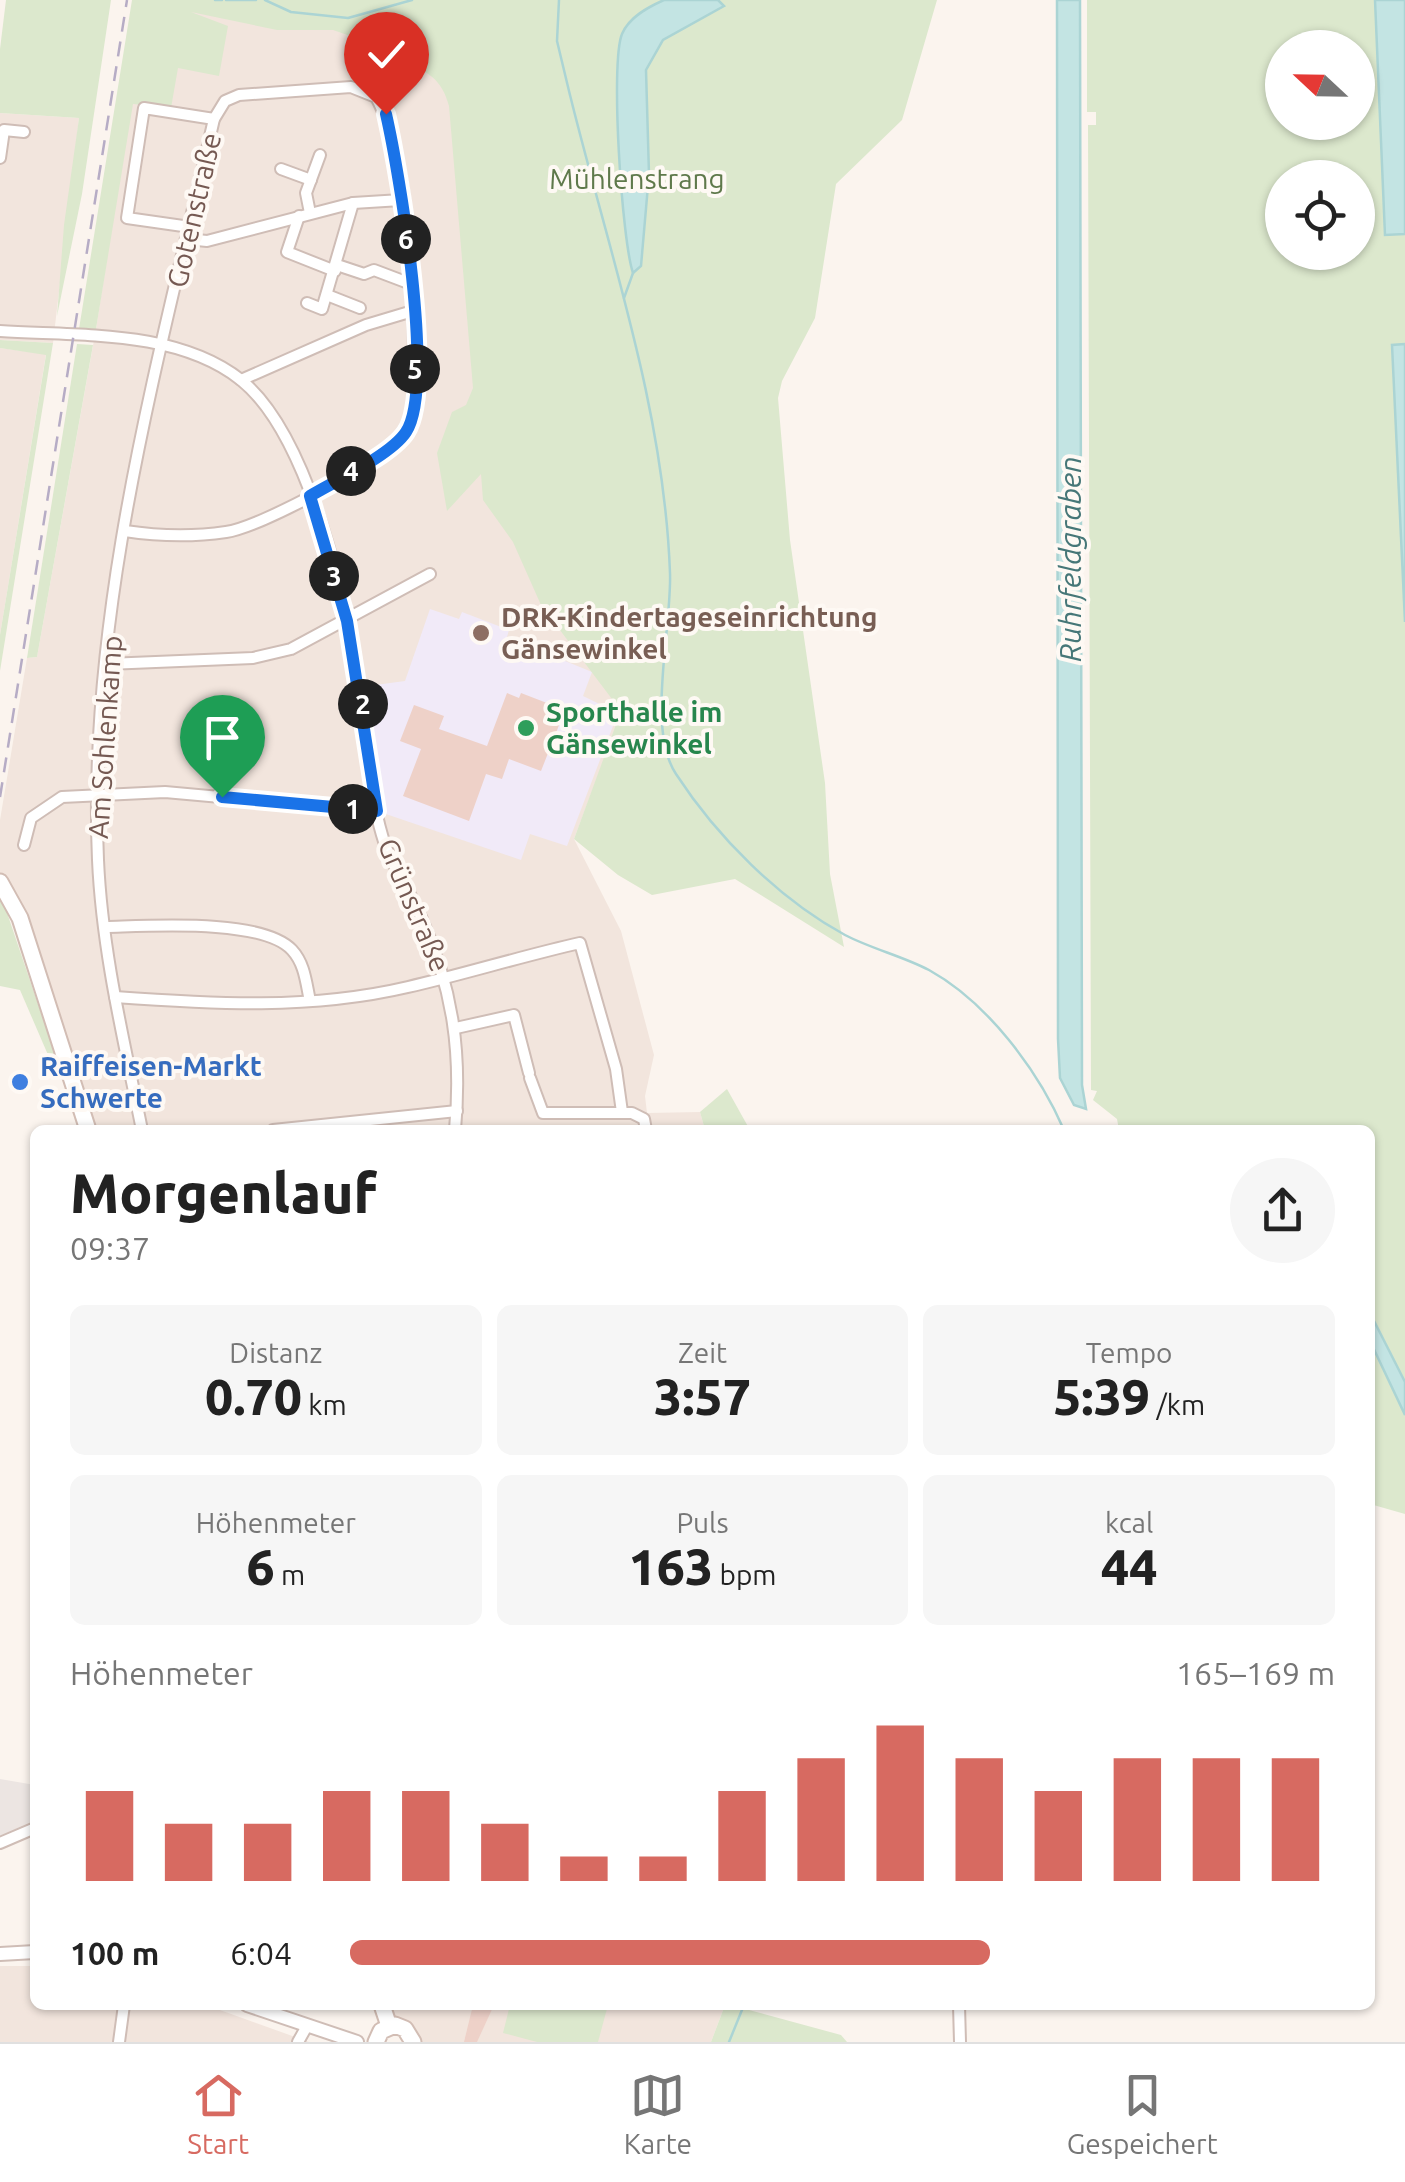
<!DOCTYPE html>
<html lang="de">
<head>
<meta charset="utf-8">
<style>
  body { margin:0; font-family:Ubuntu,sans-serif; background:#f6f6f6; color:#222; height:100vh; display:flex; flex-direction:column; font-size:38px; white-space:nowrap }
  * { box-sizing:border-box; margin:0 }
  p { font-size:32px; color:#767676 }
  .icon { flex:none; width:55px; height:55px; fill:none; stroke:currentColor; stroke-width:2; stroke-linecap:round; stroke-linejoin:round }
  .map { position:relative; flex:1; overflow:hidden }
  .side { position:absolute; left:30px; top:1125px; width:1345px; height:885px; display:flex; flex-direction:column; background:#fff; border-radius:15px; box-shadow:0 2px 8px #0004 }
  .side>* { flex:none }
  .needle { width:65px; rotate:292deg }
  .tools { position:absolute; left:1265px; top:30px; display:grid; gap:20px }
  .tools a { display:grid; place-items:center; width:110px; height:110px; border-radius:50%; background:#fff; box-shadow:0 2px 8px #0004; font-size:50px }
  .pin { position:absolute; display:grid; place-items:center; width:85px; height:85px; color:#fff; margin:-102px -42px; border-radius:50% 50% 50% 0; rotate:-45deg; box-shadow:0 0 10px #0007 }
  .pin .icon { rotate:45deg }
  .km { position:absolute; width:50px; height:50px; margin:-25px; border-radius:50%; background:#222; color:#fff; font-size:28px; line-height:50px; text-align:center }
  .round { display:grid; place-items:center; flex:none; width:105px; height:105px; border-radius:52px; background:#f6f6f6 }
  .head { display:flex; align-items:center; justify-content:space-between; height:170px; padding:0 40px }
  h1 { font-size:55px; font-weight:800; line-height:75px }
  .stats { display:grid; grid-template-columns:repeat(3,1fr); gap:15px; height:170px; padding:10px 40px }
  .stats div { display:grid; align-content:center; border-radius:15px; background:#f6f6f6; text-align:center }
  .stats b { font-size:50px; font-weight:800 }
  .stats small { font-size:28px; font-weight:400 }
  .stats p { font-size:28px }
  .chart { height:280px; padding:20px 40px }
  .chart p { display:flex; justify-content:space-between }
  .chart svg { width:100%; height:180px; margin-top:10px; stroke:#d76a61; stroke-width:6 }
  ul { padding:0 40px; list-style:none; font-size:32px }
  li { display:grid; grid-template-columns:160px 120px 1fr; align-items:center; height:75px }
  li i { height:25px; border-radius:12px; background:#d76a61 }
  .tabs { display:flex; justify-content:space-around; align-items:center; height:140px; border-top:2px solid #e0e0e0; background:#fff; font-size:28px; color:#767676 }
  .tabs a { display:grid; justify-items:center; gap:5px }
  .tabs .selected { color:#d76a61 }
  .map>svg:first-child { display:block }
</style>
</head>
<body>
<div class="map">
<svg width="1405" height="2042" viewBox="0 0 1405 2042">
  <rect width="100%" height="100%" fill="#fbf4ee"/>
  <g fill="#f2e5dd">
    <path d="M188 5 406 41 448 85 626 701 574 839 621 931 654 1055 645 1096 647 1113 700 1112 705 1130H89L58 1008 16 894 0 876V820L27 658 37 657 96 329 132 97Z"/>
    <path d="M0 113 79 118 53 343 0 340Z"/>
    <path d="M0 348 46 354 0 635Z"/>
    <path d="M0 1966H35V2005H206L309 2042H0Z"/>
    <path d="M389 2005H725L711 2042H414L395 2020Z"/>
  </g>
  <path fill="#ece5e2" d="M0 1779 35 1785V1820L0 1836Z"/>
  <path fill="#f1eaf8" d="M430 609 459 619 462 612 509 630 507 637 592 672 583 696 618 713 567 846 530 834 521 860 377 811 360 687 405 681Z"/>
  <g fill="#dce8cd" fill-rule="evenodd">
    <path d="M6 0H111L82 194 57 316 64 225 79 118 0 113V49Z"/>
    <path d="M132 0H937L902 120 836 184 815 318 782 381 778 398 790 540 825 783 830 874 844 947 735 879 652 895 618 875 574 839 621 711 541 605 513 542 483 500 481 474 447 511 437 453 452 412 466 405 473 388 449 106C442 79 427 70 402 63L406 46 368 42 333 30H277L191 12 228 26 219 76 178 68 171 108 133 104 96 329H79Z"/>
    <path d="M1087 0H1375L1385 235 1405 234V344L1392 346 1405 622V1382L1370 1313V1130H1119L1117 1119 1093 1100 1097 1091 1091 1090 1088 125H1096V112H1087ZM1282 48H1358V122H1282ZM1282 178H1358V252H1282Z"/>
    <path d="M0 340 53 343 0 671V635L46 355 0 348Z"/>
    <path d="M77 344 93 345 37 657 27 658Z"/>
    <path d="M0 892 62 1075 58 1078 20 990 0 986Z"/>
    <path d="M727 1089 750 1130H705L700 1112Z"/>
    <path d="M1370 1341 1405 1415V1514L1370 1504Z"/>
    <path d="M510 2005H608L598 2042H537L503 2033Z"/>
    <path d="M725 2005H750L749 2010 841 2035 847 2042H711Z"/>
  </g>
  <g fill="#c3e4e3" stroke="#abd4d4" stroke-width="2.5">
    <path d="M664 0H718L724 6 663 40 646 70 649 174 641 266 633 273C622 241 610 63 622 34 629 17 648 7 664 0Z"/>
    <path d="M1057 0H1080L1082 1085 1086 1109 1074 1105 1060 1078 1058 1039Z"/>
    <path d="M1375 0H1405V234L1385 235Z"/>
    <path d="M1405 344V622L1392 345Z"/>
    <path d="M1370 1313 1405 1382V1415L1370 1341Z"/>
  </g>
  <g fill="none" stroke-linecap="round" stroke-linejoin="round">
    <g stroke="#abd4d4" stroke-width="2.5">
      <path d="M215 0H222"/>
      <path d="M226 0H256"/>
      <path d="M265 0 291 12 348 18 412 0"/>
      <path d="M559 0 557 41 569 91C608 250 664 407 670 573 672 628 646 729 676 774 717 837 779 899 845 935 872 949 902 956 929 970 987 1002 1038 1070 1064 1130"/>
      <path d="M624 298 633 273"/>
      <path d="M729 2042 744 2005"/>
    </g>
  </g>
  <g fill="#eed1c8">
    <path d="M507 693 519 698 521 693 565 710 541 771 509 759 502 779 486 774 469 821 403 796 421 749 400 741 414 705 444 716 439 729 487 746Z"/>
    <path d="M473 2005H494L477 2042H464Z"/>
  </g>
  <g fill="none" stroke-linecap="round" stroke-linejoin="round">
    <defs>
      <g id="minor">
        <path d="M0 158 4 130 24 132"/>
        <path d="M281 169 311 180"/>
        <path d="M310 213 306 193 320 155"/>
        <path d="M299 216 287 252 335 271"/>
        <path d="M190 227 127 218 144 108 214 119"/>
        <path d="M187 239 207 241 353 203 401 200"/>
        <path d="M337 265 364 274 374 270 411 284"/>
        <path d="M327 295 360 308"/>
        <path d="M307 303 322 309 353 203"/>
        <path d="M0 331C77 336 177 329 241 380 311 436 349 613 362 700 369 744 369 792 382 835 390 864 409 889 421 917 453 988 462 1053 455 1130"/>
        <path d="M241 380 366 325 416 310"/>
        <path d="M125 531C158 536 192 537 226 532 261 527 377 464 403 437 408 432 410 424 413 417 416 336 414 166 376 97L351 87 239 95 225 101 214 119C159 359 87 611 98 860 102 951 124 1041 142 1130"/>
        <path d="M107 664 253 658 291 649 430 574"/>
        <path d="M24 845 31 818 62 797 165 792 377 811"/>
        <path d="M106 927C149 926 262 918 292 950 305 964 306 983 310 1001"/>
        <path d="M115 997C213 1004 310 1010 408 987 465 974 522 956 580 943L616 1069 622 1112"/>
        <path d="M456 1028 514 1015 529 1073"/>
        <path d="M530 1078 543 1113H632L644 1119 646 1130"/>
        <path d="M273 1130 457 1111"/>
        <path d="M0 1843 35 1828"/>
        <path d="M959 2005 960 2042"/>
        <path d="M119 2042 124 2005"/>
        <path d="M298 2042 307 2026"/>
      </g>
      <g id="tertiary">
        <path d="M0 1954 35 1952"/>
        <path d="M247 2005 357 2042"/>
      </g>
      <g id="secondary">
        <path d="M0 882 20 918 88 1130"/>
        <path d="M382 2005 389 2026"/>
        <path d="M376 2042 381 2031 395 2025 405 2029 413 2042"/>
      </g>
    </defs>
    <use href="#minor" stroke="#cfbdb6" stroke-width="14"/>
    <use href="#tertiary" stroke="#cfbdb6" stroke-width="16"/>
    <use href="#secondary" stroke="#d2bdb4" stroke-width="19"/>
    <use href="#minor" stroke="#fff" stroke-width="10"/>
    <use href="#tertiary" stroke="#fff" stroke-width="12"/>
    <use href="#secondary" stroke="#fff" stroke-width="15"/>
    <path stroke="#b6acc5" stroke-width="2.5" stroke-dasharray="15 10" stroke-linecap="butt" d="M0 797 127 0"/>
  </g>
  <g fill="none" stroke-linecap="round" stroke-linejoin="round">
    <defs>
      <path id="route" d="M222 797 377 811 347 621 310 496C335 481 391 455 406 432 436 387 399 171 386 114"/>
    </defs>
    <use href="#route" stroke="#fff" stroke-width="20"/>
    <use href="#route" stroke="#1a73e8" stroke-width="12"/>
  </g>
  <circle fill="#8d6e63" stroke="#fef9f4" stroke-width="4" cx="481" cy="633" r="10"/>
  <circle fill="#2e9e5b" stroke="#fef9f4" stroke-width="4" cx="526" cy="728" r="10"/>
  <circle fill="#3f7fe0" stroke="#fef9f4" stroke-width="4" cx="20" cy="1082" r="10"/>
  <g text-anchor="middle" stroke-width="8" stroke-linejoin="round" paint-order="stroke">
    <g font-size="28" fill="#5f794b" stroke="#fef9f4">
      <text x="637" y="189">Mühlenstrang</text>
    </g>
    <g font-size="28" fill="#755952" stroke="#fef9f4">
      <text transform="translate(194 210) rotate(-77)" y="10">Gotenstraße</text>
      <text transform="translate(105 737) rotate(-86)" y="10">Am Sohlenkamp</text>
      <text transform="translate(414 905) rotate(67)" y="10">Grünstraße</text>
    </g>
    <g font-size="28" font-weight="bold" fill="#785e54" stroke="#fef9f4" text-anchor="start">
      <text x="501" y="627">DRK-Kindertageseinrichtung<tspan x="501" dy="32">Gänsewinkel</tspan></text>
    </g>
    <g font-size="28" font-weight="bold" fill="#27864d" stroke="#fef9f4" text-anchor="start">
      <text x="546" y="722">Sporthalle im<tspan x="546" dy="32">Gänsewinkel</tspan></text>
    </g>
    <g font-size="28" font-weight="bold" fill="#366cbe" stroke="#fef9f4" text-anchor="start">
      <text x="40" y="1076">Raiffeisen-Markt<tspan x="40" dy="32">Schwerte</tspan></text>
    </g>
    <g font-size="30" font-style="italic" fill="#467778" stroke="#fef9f4">
      <text transform="translate(1071 559) rotate(-90)" y="10">Ruhrfeldgraben</text>
    </g>
  </g>
</svg>
<div class="tools">
<a><svg class="needle" viewBox="-14 -14 28 28"><path d="M0-13l5 13h-10z" fill="#e53935"/><path d="M0 13l5-13h-10z" fill="#767676"/></svg></a>
<a><svg class="icon" aria-label="locate" viewBox="0 0 24 24"><circle cx="12" cy="12" r="6"/><path d="M12 2v4M12 18v4M2 12h4M18 12h4"/></svg></a>
</div>
<div class="pin" style="left:222px;top:797px;background:#1e9e55"><svg class="icon" aria-label="arrive" viewBox="0 0 24 24"><path d="M6 21V4h12l-3 4 3 4H6"/></svg></div>
<div class="pin" style="left:386px;top:114px;background:#d93025"><svg class="icon" aria-label="check" viewBox="0 0 24 24"><path d="M5 12l5 5 9-10"/></svg></div>
<b class="km" style="left:353px;top:809px">1</b>
<b class="km" style="left:363px;top:704px">2</b>
<b class="km" style="left:334px;top:576px">3</b>
<b class="km" style="left:351px;top:471px">4</b>
<b class="km" style="left:415px;top:369px">5</b>
<b class="km" style="left:406px;top:239px">6</b>
<section class="side">
<div class="head"><div><h1>Morgenlauf</h1><p>09:37</p></div><a class="round"><svg class="icon" aria-label="share" viewBox="0 0 24 24"><path d="M12 15V3M7 8l5-5 5 5M5 13v7h14v-7"/></svg></a></div>
<div class="stats">
<div><p>Distanz</p><b>0.70<small> km</small></b></div>
<div><p>Zeit</p><b>3:57</b></div>
<div><p>Tempo</p><b>5:39<small> /km</small></b></div>
</div>
<div class="stats">
<div><p>Höhenmeter</p><b>6<small> m</small></b></div>
<div><p>Puls</p><b>163<small> bpm</small></b></div>
<div><p>kcal</p><b>44</b></div>
</div>
<div class="chart"><p><span>Höhenmeter</span>165–169 m</p>
<svg viewBox="0 0 160 44" preserveAspectRatio="none"><path d="M5 44V22M15 44V30M25 44V30M35 44V22M45 44V22M55 44V30M65 44V38M75 44V38M85 44V22M95 44V14M105 44V6M115 44V14M125 44V22M135 44V14M145 44V14M155 44V14"/></svg>
</div>
<ul>
<li><b>100 m</b>6:04<i style="width:65%"></i></li>
</ul>
</section>
</div>
<nav class="tabs">
<a class="selected"><svg class="icon" aria-label="home" viewBox="0 0 24 24"><path d="M3 11l9-7 9 7M6 9v11h12V9"/></svg>Start</a>
<a><svg class="icon" aria-label="map" viewBox="0 0 24 24"><path d="M3 6l6-2 6 2 6-2v14l-6 2-6-2-6 2zM9 4v14M15 6v14"/></svg>Karte</a>
<a><svg class="icon" aria-label="saved" viewBox="0 0 24 24"><path d="M7 4h10v16l-5-4-5 4z"/></svg>Gespeichert</a>
</nav>
</body>
</html>
